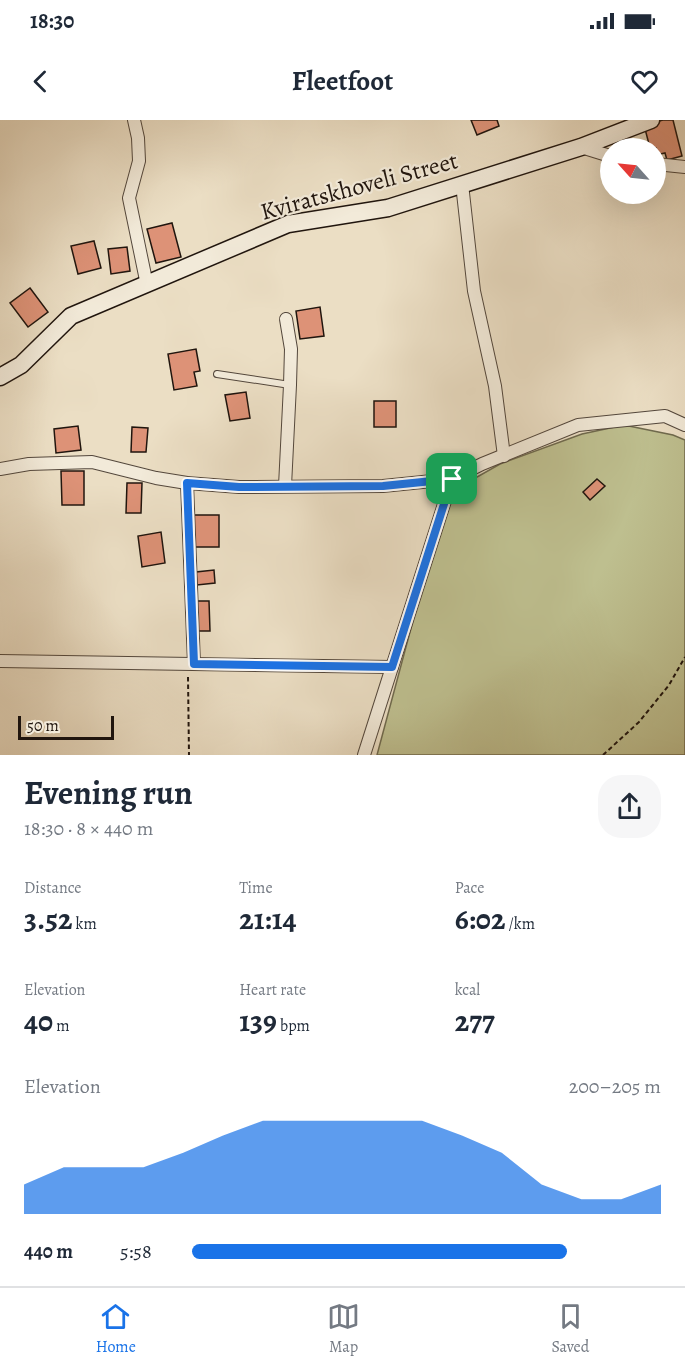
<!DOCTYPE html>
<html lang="en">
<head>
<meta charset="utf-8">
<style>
  body { margin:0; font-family:Alegreya,serif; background:#f6f6f7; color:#1f2937; height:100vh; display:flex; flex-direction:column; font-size:22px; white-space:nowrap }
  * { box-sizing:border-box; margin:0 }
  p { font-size:20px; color:#747a83 }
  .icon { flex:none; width:33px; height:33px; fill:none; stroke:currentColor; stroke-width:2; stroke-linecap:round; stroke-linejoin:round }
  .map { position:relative; height:635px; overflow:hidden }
  .side { display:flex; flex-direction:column; background:#fff; flex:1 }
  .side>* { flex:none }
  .needle { width:39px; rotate:297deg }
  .buttons { position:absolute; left:600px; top:18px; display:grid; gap:12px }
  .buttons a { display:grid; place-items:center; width:66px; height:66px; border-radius:50%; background:#fff; box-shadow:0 6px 24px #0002; font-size:30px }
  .scale { position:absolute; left:18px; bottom:15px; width:96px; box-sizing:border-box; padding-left:6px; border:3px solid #20150e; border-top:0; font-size:16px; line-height:21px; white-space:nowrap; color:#20150e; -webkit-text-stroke:4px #f2ead9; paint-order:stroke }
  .pin { position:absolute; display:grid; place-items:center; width:51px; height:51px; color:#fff; margin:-26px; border-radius:12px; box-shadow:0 3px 9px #0006 }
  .round { display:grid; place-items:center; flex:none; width:63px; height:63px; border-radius:24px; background:#f6f6f7 }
  .head { display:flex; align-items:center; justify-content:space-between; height:102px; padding:0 24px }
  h1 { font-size:33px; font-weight:600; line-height:45px }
  .figures { display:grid; grid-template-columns:repeat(3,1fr); gap:9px; height:102px; padding:6px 24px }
  .figures div { display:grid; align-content:center }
  .figures b { font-size:30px; font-weight:600 }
  .figures small { font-size:16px; font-weight:400 }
  .figures p { font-size:16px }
  .chart { height:168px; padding:12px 24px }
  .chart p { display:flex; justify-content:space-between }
  .chart svg { width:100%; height:108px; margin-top:6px; fill:#1a73e8; opacity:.7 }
  ul { padding:0 24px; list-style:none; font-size:20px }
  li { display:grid; grid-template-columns:96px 72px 1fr; align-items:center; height:45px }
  li i { height:15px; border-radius:8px; background:#1a73e8 }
  .status { display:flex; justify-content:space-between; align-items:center; height:42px; padding:0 30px; background:#fff; direction:ltr }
  .status svg { height:16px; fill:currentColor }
  header { display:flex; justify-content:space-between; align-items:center; height:78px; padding:0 24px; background:#fff; font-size:27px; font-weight:600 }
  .tabs { display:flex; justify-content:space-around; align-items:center; height:84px; border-top:2px solid #e0e1e3; background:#fff; font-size:16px; color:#747a83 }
  .tabs a { display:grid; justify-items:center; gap:3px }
  .tabs .selected { color:#1a73e8 }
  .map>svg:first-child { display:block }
</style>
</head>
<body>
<div class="status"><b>18:30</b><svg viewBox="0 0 49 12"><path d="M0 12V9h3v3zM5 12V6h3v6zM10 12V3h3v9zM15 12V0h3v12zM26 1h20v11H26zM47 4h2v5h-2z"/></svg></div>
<header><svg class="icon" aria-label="back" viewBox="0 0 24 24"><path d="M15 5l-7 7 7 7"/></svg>Fleetfoot<svg class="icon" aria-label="heart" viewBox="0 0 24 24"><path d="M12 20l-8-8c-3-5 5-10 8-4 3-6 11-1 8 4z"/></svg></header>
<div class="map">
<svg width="685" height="635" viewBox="0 0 685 635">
  <rect width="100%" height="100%" fill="#ebdec4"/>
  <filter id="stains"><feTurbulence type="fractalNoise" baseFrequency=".00333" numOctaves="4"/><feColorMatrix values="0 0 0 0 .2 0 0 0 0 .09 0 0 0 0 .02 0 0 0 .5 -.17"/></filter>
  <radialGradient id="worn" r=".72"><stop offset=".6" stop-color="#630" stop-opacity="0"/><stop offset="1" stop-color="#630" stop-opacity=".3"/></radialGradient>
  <path fill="#bebf8f" stroke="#6f6a4e" stroke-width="1.5" d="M624 305 673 315 685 320V635H377L447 374 500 344 582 314Z"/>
  <g fill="#dd9277" stroke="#20150e" stroke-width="1.5">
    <path d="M471 0H497L499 6 477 15Z"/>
    <path d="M663 0H673L682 36 667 40 665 33 656 35V28H650L644 5Z"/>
    <path d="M172 103 181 137 156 143 147 109Z"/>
    <path d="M94 121 101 148 78 154 71 126Z"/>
    <path d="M127 127 130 151 111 154 108 129Z"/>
    <path d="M30 168 48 192 28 207 10 183Z"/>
    <path d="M320 187 324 216 300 219 296 191Z"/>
    <path d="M196 229 200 251 194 252 197 266 174 270 168 234Z"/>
    <path d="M246 272 250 298 230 301 225 275Z"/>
    <rect x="374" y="281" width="22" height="26"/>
    <path d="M78 306 81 330 56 333 54 309Z"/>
    <path d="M132 307 148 308 146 332H131Z"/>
    <path d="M61 351H84V385H62Z"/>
    <path d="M597 359 605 366 590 380 583 372Z"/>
    <path d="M127 363H142L141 393H126Z"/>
    <rect x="194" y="395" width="25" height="32"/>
    <path d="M161 412 165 443 142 447 138 416Z"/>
    <path d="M214 450 215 463 197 465 196 452Z"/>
    <path d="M195 481H209L210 511H197Z"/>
  </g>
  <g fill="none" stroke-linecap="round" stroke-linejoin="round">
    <defs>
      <path id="lane" d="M217 254 290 265"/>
      <g id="street">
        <path d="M134 0 138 18 139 41 129 78 147 165"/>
        <path d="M581 27 610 36"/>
        <path d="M656 44 685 47"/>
        <path d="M462 64 474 171 495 266 504 336"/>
        <path d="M0 349 29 344 92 342 156 358 187 363 239 367 383 366 452 359 482 344 578 305 665 296 685 305"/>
        <path d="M187 363 194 544"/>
        <path d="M285 366 290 265 291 229 286 199"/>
        <path d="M0 541 392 547"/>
        <path d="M364 635 452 359"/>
      </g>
      <path id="secondary" d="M0 257 21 245 71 196 288 104 388 88 581 27 651 0"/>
    </defs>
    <use href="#lane" stroke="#53473c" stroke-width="8"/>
    <use href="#street" stroke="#53473c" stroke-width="14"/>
    <use href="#secondary" stroke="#20150e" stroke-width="19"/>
    <g stroke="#20150e" stroke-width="2" stroke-dasharray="4.5 3" stroke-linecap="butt">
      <path d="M188 557 189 635"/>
      <path d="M603 635 639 602 669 565 685 537"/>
    </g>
    <use href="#lane" stroke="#f2ead9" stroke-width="6"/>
    <use href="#street" stroke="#f2ead9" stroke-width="12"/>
    <use href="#secondary" stroke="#f2ead9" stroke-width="16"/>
  </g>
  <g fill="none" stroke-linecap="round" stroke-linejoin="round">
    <defs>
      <path id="route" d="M452 359 392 547 194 544 187 363 239 367 383 366Z"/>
    </defs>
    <use href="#route" stroke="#fff" stroke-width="12"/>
    <use href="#route" stroke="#1a73e8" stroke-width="8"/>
  </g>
  <g text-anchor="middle" stroke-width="4.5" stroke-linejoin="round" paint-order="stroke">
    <g font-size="24" fill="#20150e" stroke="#f2ead9">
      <text transform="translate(359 66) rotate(-15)" y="8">Kviratskhoveli Street</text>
    </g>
  </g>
  <rect width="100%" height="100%" filter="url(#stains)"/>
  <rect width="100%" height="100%" fill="url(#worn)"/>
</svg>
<div class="buttons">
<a><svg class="needle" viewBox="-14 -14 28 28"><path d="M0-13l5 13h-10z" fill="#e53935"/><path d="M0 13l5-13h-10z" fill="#747a83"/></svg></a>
</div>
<div class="scale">50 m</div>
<div class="pin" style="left:452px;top:359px;background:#1e9e55"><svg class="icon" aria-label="arrive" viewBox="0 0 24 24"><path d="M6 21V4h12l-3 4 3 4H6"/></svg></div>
</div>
<section class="side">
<div class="head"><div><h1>Evening run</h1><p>18:30 · 8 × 440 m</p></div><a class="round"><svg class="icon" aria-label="share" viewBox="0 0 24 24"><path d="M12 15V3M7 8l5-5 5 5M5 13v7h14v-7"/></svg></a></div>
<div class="figures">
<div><p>Distance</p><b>3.52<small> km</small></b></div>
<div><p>Time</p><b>21:14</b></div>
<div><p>Pace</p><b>6:02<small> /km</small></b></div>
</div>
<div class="figures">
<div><p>Elevation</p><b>40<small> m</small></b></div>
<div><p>Heart rate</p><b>139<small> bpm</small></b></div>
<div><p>kcal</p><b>277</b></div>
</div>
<div class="chart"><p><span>Elevation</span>200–205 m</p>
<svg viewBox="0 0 160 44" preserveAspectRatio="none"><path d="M0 44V32L10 25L20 25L30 25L40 19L50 12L60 6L70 6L80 6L90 6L100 6L110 12L120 19L130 32L140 38L150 38L160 32V44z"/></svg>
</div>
<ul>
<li><b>440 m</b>5:58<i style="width:80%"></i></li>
</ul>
</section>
<nav class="tabs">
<a class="selected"><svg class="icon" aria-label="home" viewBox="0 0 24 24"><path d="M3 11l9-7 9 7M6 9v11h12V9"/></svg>Home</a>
<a><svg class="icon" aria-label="map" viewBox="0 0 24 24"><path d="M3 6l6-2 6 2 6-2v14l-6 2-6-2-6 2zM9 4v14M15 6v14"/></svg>Map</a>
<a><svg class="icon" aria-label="saved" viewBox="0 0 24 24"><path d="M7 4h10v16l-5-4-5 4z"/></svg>Saved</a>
</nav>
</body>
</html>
